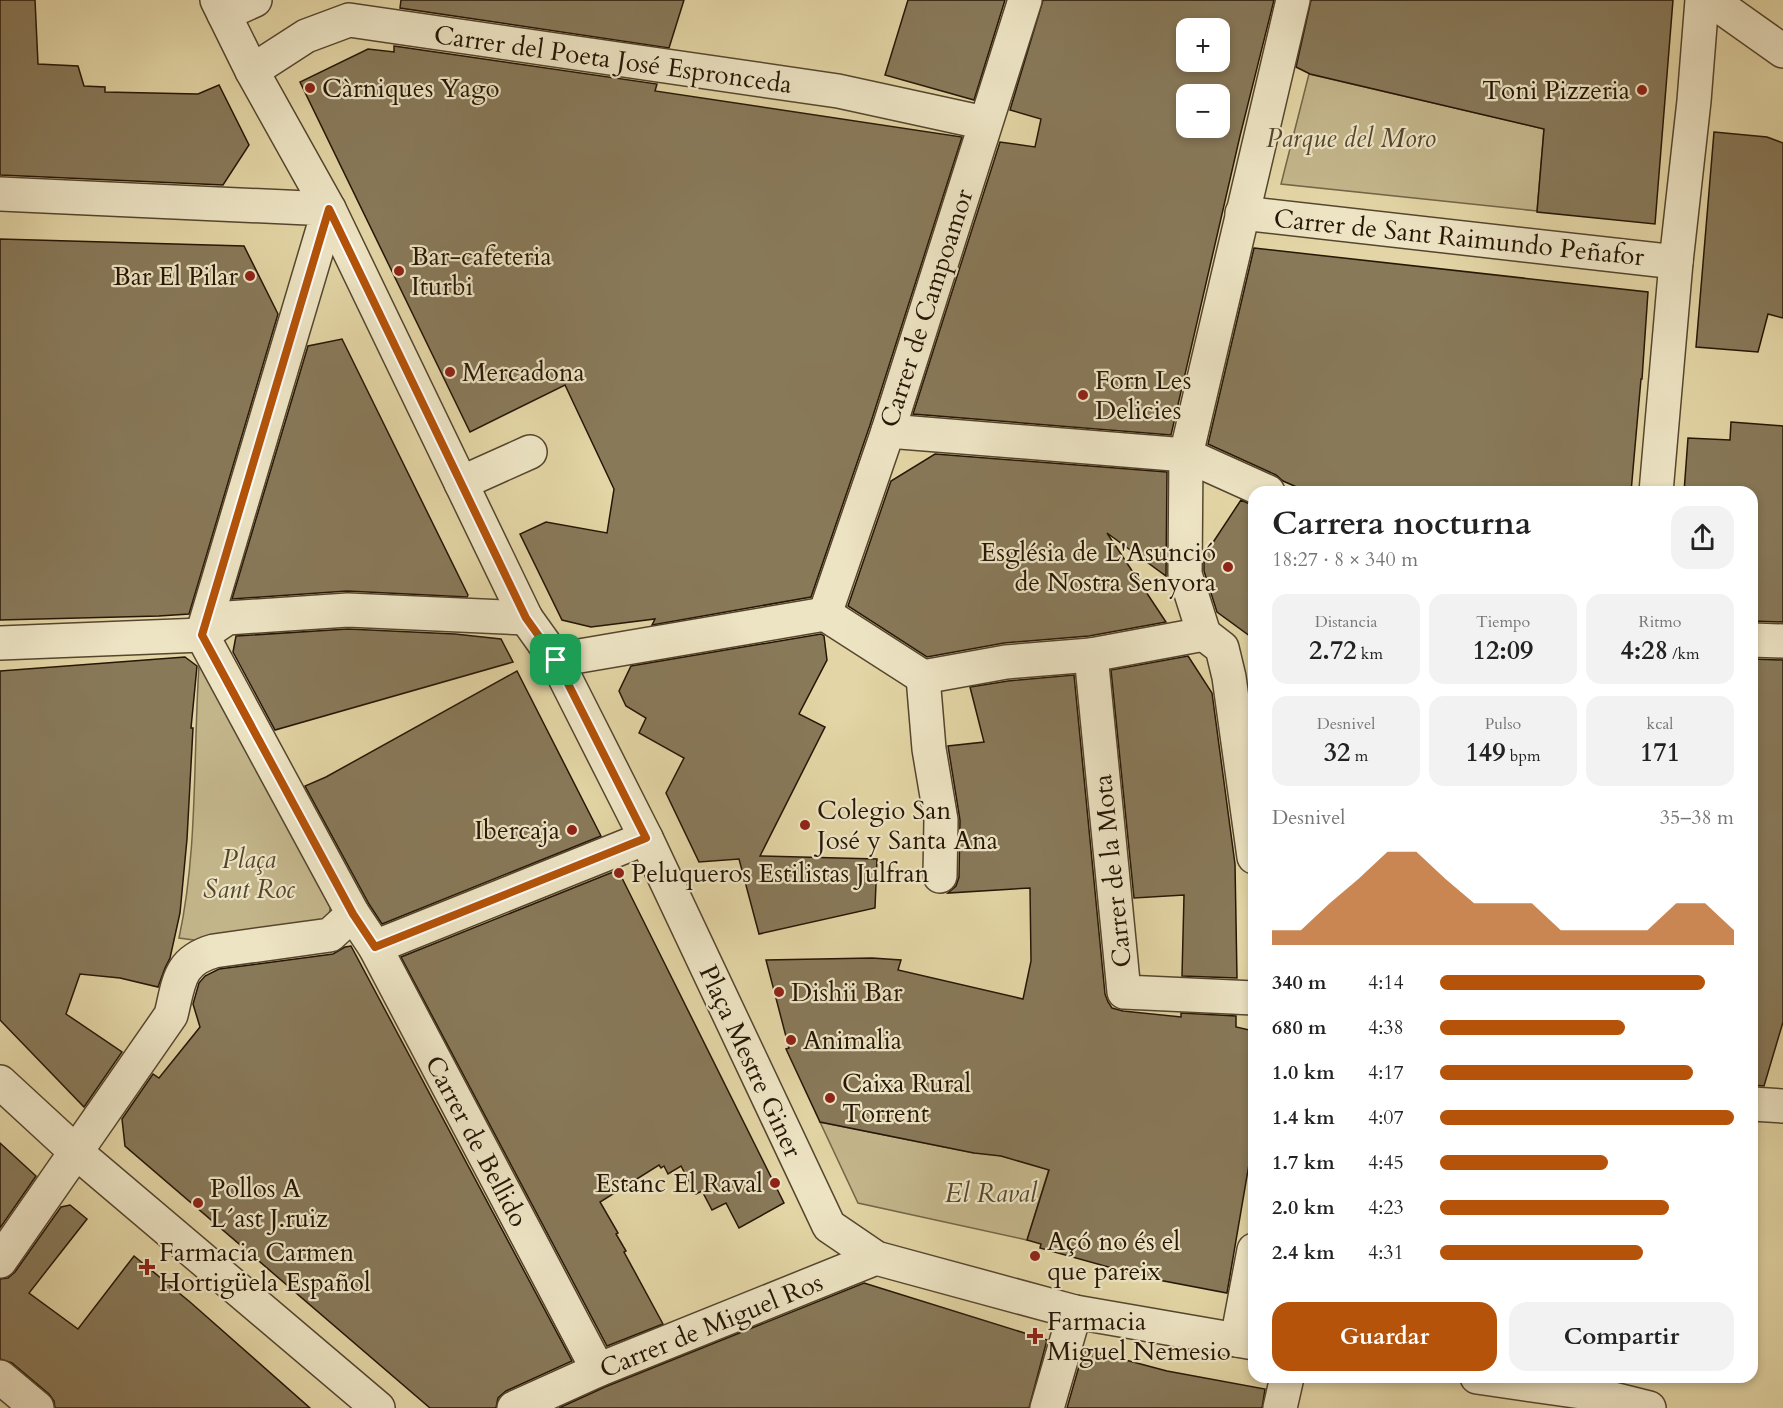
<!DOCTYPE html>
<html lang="es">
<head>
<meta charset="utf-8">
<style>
  body { margin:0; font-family:Cardo,serif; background:#f2f2f2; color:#222; height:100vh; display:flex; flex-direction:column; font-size:22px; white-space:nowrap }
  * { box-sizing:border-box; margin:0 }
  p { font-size:20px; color:#767676 }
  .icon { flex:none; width:33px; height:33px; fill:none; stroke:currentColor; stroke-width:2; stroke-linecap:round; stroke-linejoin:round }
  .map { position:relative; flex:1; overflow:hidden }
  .drawer { position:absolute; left:1248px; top:486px; width:510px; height:897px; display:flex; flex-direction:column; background:#fff; border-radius:18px; box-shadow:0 3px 9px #0003 }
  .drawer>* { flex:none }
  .controls { position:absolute; left:1176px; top:18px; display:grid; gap:12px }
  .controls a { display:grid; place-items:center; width:54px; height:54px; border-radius:12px; background:#fff; box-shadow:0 3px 9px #0003; font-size:30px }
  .pin { position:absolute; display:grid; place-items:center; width:51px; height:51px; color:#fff; margin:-26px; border-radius:12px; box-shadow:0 3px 9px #0006 }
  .round { display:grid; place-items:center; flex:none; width:63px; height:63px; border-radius:18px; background:#f2f2f2 }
  .headline { display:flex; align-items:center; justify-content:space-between; height:102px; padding:0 24px }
  h1 { font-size:33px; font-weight:800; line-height:45px }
  .metrics { display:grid; grid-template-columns:repeat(3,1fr); gap:9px; height:102px; padding:6px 24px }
  .metrics div { display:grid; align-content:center; border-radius:15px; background:#f2f2f2; text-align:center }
  .metrics b { font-size:26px; font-weight:800 }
  .metrics small { font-size:16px; font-weight:400 }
  .metrics p { font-size:16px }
  .chart { height:168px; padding:12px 24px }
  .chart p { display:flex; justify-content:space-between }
  .chart svg { width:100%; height:108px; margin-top:6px; fill:#b45309; opacity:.7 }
  .primary-button { display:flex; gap:12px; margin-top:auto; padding:12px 24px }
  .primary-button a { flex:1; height:69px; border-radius:18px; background:#b45309; color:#fff; font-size:24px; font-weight:800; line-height:69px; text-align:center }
  .primary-button a+a { background:#f2f2f2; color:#222 }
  ul { padding:0 24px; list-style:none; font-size:20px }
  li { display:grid; grid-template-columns:96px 72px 1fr; align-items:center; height:45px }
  li i { height:15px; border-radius:8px; background:#b45309 }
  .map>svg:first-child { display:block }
</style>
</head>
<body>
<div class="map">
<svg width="1783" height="1408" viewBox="0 0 1783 1408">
  <rect width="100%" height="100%" fill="#e3d5a5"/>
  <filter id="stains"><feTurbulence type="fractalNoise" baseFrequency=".00333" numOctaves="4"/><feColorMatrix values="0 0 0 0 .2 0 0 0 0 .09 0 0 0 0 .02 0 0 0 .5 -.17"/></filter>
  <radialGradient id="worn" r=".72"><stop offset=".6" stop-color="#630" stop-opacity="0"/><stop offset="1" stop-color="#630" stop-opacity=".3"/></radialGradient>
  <g fill="#c3b58a" stroke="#746648" stroke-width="1.5">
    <path d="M1309 74 1544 129 1537 211 1281 184Z"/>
    <path d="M204 665 331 902 329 915 310 927 201 941 179 938C198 850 193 756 199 666Z"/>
    <path d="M820 1122 974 1153H978L979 1150 1049 1169 1027 1240 858 1203Z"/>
  </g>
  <g fill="#887959" stroke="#261606" stroke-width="1.5" fill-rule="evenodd">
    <path d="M0 0H35L38 64 78 66 84 86 105 87V92L198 94 219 85 249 145 223 185 0 175Z"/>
    <path d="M401 0H684L669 48 400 8Z"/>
    <path d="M908 0H1005L974 100 885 75Z"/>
    <path d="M1043 0H1274L1240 136 1171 435 913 414 1000 142 1035 147 1041 119 1010 110ZM1186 28H1220V62H1186ZM1186 94H1220V128H1186Z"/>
    <path d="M1311 0H1673L1655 224 1537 212 1544 129 1310 74 1296 67Z"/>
    <path d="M394 46 657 84 655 91 962 137 870 425 811 597 652 625 655 619 591 627 562 620 520 534 546 522 607 533 614 489 565 385 470 432 300 82 368 49 394 52Z"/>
    <path d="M1714 132 1767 137 1783 143V318L1768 314 1758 352 1696 347Z"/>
    <path d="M0 239 244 246 278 314 189 614 159 616 0 620Z"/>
    <path d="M1254 248 1648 292 1642 379H1641L1631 492H1308L1283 481 1276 475 1208 444Z"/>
    <path d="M342 339 468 595 467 597 347 591 232 599 308 346Z"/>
    <path d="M1731 422 1783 426V622L1752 621V492H1684L1688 438 1730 440Z"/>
    <path d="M935 454 1167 472 1166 576 1107 533 1166 622 1089 636 1004 643 927 657 848 606 891 481Z"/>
    <path d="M1241 500 1254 506V639L1217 612 1204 571V556Z"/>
    <path d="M348 629 455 634 501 639 513 662 275 730 233 652 236 636Z"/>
    <path d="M821 634 824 636 827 660 799 714 825 727 760 856 877 859 875 908 759 934 739 859 699 862 666 793 684 758 639 733 646 718 626 706 619 691 631 666Z"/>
    <path d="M1188 656 1212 693 1235 864 1237 978 1182 976 1184 895 1134 898 1111 670Z"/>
    <path d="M185 657 197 666 191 728H193L187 839 180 913 170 958 165 968 158 987 120 978 80 974 66 1014 122 1052 84 1107 0 1020V671Z"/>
    <path d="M1752 659 1783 660V1022L1764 1086 1752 1085Z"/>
    <path d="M517 671 601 836 382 924 369 904 305 786 326 777Z"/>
    <path d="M1074 675 1105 994 1108 1002 1112 1008 1123 1011 1181 1017V1013L1236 1016V1027L1254 1031V1135L1227 1293 1148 1278 1040 1248 1041 1244 1027 1240 1049 1170 1001 1156 974 1153 820 1122 786 1049 789 1048 766 960 872 958 901 960 898 970 1023 999 1031 961 1030 888 948 893 956 886 959 877 960 820 948 746 984 742 970 687 1008 681Z"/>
    <path d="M618 870 784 1203 739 1228 726 1203 712 1210 702 1191 696 1194 681 1166 668 1174 664 1166 661 1168 659 1165 600 1202 618 1233 616 1234 626 1251 624 1252 663 1324 607 1346 401 957Z"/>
    <path d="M351 946 572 1361 506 1391 498 1398 496 1408H430L125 1146 122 1119 153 1074 159 1078 200 1027 193 1004 199 983 205 976 219 969 333 954 345 947Z"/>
    <path d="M0 1143 36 1176 0 1228Z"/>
    <path d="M70 1205 87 1219 29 1293 78 1329 134 1256 190 1302 310 1408H55L54 1401 49 1394 12 1363 0 1359V1279L8 1278 15 1272 61 1207Z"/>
    <path d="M864 1283 1047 1340 1029 1408H559L605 1387Z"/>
    <path d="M1084 1349 1167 1371 1265 1389 1262 1408H1067Z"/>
  </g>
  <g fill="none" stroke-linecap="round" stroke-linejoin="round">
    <defs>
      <g id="minor">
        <path d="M217 0 252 71 329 209 526 618 556 660 646 838 829 1226 876 1258 1075 1312 1254 1343"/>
        <path d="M1711 0 1783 51"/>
        <path d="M224 14 255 0"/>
        <path d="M252 71 306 36 349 20 838 91 985 123"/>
        <path d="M0 194 329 209 202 635 353 914 375 947 598 1370"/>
        <path d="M1242 213 1676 262"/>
        <path d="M888 431 1186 455 1268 492"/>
        <path d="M461 483 530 452"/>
        <path d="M1656 492 1676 262 1694 101 1702 0"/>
        <path d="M825 614 888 431 1025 0"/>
        <path d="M1752 640 1783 641"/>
        <path d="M0 643 202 635 227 618 348 610 526 618"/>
        <path d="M1091 655 1124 992 1254 998"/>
        <path d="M556 660 825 614 923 677 1006 662 1091 655 1204 634"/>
        <path d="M923 677 929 749 941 820 940 876"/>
        <path d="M1254 857 1229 677 1222 648 1204 634 1185 574 1186 455 1293 0"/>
        <path d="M375 947 646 838"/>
        <path d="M0 1082 76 1152 378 1408"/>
        <path d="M1752 1104 1783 1106"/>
        <path d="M0 1261 171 1015C179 983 178 961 214 951L330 935 353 914"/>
        <path d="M1237 1340 1254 1250"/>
        <path d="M0 1377 37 1408"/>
        <path d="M1477 1377 1589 1393 1649 1408"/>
        <path d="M514 1408 598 1370 876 1258"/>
        <path d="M1047 1408 1075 1312"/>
        <path d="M1280 1408 1287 1377"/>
      </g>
    </defs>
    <use href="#minor" stroke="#55462e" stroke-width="36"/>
    <use href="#minor" stroke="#ede4c4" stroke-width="33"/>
  </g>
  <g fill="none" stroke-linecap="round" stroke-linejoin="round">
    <defs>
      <path id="route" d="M329 209 526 618 556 660 646 838 375 947 353 914 202 635Z"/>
    </defs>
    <use href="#route" stroke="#fff" stroke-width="12"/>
    <use href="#route" stroke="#b45309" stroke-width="8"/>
  </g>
  <g fill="#8f2418" stroke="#ede4c4" stroke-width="2">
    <circle cx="310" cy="88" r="6"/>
    <circle cx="1642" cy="90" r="6"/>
    <circle cx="399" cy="271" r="6"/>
    <circle cx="250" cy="276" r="6"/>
    <circle cx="450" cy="372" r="6"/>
    <circle cx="1083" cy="395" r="6"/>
    <circle cx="1228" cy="567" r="6"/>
    <circle cx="805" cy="825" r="6"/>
    <circle cx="572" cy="830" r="6"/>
    <circle cx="619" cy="873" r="6"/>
    <circle cx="779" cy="992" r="6"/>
    <circle cx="791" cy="1040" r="6"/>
    <circle cx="830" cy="1098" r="6"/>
    <circle cx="775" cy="1183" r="6"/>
    <circle cx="198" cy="1203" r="6"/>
    <circle cx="1035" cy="1256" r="6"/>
    <path d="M144 1258h6v6h6v6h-6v6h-6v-6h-6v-6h6z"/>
    <path d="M1032 1327h6v6h6v6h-6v6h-6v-6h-6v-6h6z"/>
  </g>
  <g text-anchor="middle" stroke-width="4.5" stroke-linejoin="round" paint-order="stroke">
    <g font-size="26" fill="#261606" stroke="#ede4c4">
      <text transform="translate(613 59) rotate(8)" y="9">Carrer del Poeta José Espronceda</text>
      <text transform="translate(1459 237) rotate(6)" y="9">Carrer de Sant Raimundo Peñafor</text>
      <text transform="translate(926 308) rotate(-72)" y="9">Carrer de Campoamor</text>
      <text transform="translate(1112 871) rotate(-96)" y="9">Carrer de la Mota</text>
      <text transform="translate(751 1061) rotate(65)" y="9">Plaça Mestre Giner</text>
      <text transform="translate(477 1141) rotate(62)" y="9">Carrer de Bellido</text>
      <text transform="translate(711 1325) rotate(-22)" y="9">Carrer de Miguel Ros</text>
    </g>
    <g font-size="26" fill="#261606" stroke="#ede4c4" text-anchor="start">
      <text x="322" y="97">Càrniques Yago</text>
      <text x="1630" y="99" text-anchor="end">Toni Pizzeria</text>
      <text x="411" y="265">Bar-cafeteria<tspan x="411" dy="30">Iturbi</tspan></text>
      <text x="238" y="285" text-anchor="end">Bar El Pilar</text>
      <text x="462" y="381">Mercadona</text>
      <text x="1095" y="389">Forn Les<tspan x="1095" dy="30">Delicies</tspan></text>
      <text x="1216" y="561" text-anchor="end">Església de L'Asunció<tspan x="1216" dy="30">de Nostra Senyora</tspan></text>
      <text x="817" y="819">Colegio San<tspan x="817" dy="30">José y Santa Ana</tspan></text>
      <text x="560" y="839" text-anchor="end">Ibercaja</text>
      <text x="631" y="882">Peluqueros Estilistas Julfran</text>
      <text x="791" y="1001">Dishii Bar</text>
      <text x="803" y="1049">Animalia</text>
      <text x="842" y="1092">Caixa Rural<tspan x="842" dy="30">Torrent</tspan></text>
      <text x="763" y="1192" text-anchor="end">Estanc El Raval</text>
      <text x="210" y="1197">Pollos A<tspan x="210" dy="30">L´ast J.ruiz</tspan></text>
      <text x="1047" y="1250">Açó no és el<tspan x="1047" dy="30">que pareix</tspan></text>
      <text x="159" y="1261">Farmacia Carmen<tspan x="159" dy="30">Hortigüela Español</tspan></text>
      <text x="1047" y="1330">Farmacia<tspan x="1047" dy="30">Miguel Nemesio</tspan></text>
    </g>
    <g font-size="26" font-style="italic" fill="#55462e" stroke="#ede4c4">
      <text x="1351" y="147">Parque del Moro</text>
      <text x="249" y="868">Plaça<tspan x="249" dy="30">Sant Roc</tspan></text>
      <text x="991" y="1202">El Raval</text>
    </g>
  </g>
  <rect width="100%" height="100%" filter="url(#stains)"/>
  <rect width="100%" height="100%" fill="url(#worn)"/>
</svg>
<div class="controls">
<a>+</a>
<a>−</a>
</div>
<div class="pin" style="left:556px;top:660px;background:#1e9e55"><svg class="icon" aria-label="arrive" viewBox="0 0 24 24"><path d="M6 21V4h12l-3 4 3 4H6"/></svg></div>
<section class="drawer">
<div class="headline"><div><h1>Carrera nocturna</h1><p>18:27 · 8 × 340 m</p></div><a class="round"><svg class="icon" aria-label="share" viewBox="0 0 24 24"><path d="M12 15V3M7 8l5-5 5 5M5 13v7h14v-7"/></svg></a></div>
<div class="metrics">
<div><p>Distancia</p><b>2.72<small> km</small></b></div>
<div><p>Tiempo</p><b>12:09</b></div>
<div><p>Ritmo</p><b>4:28<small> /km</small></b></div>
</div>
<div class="metrics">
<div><p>Desnivel</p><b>32<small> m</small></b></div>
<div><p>Pulso</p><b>149<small> bpm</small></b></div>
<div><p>kcal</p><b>171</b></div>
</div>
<div class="chart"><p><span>Desnivel</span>35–38 m</p>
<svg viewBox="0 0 160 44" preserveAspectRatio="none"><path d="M0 44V38L10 38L20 27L30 17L40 6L50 6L60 17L70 27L80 27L90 27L100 38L110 38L120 38L130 38L140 27L150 27L160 38V44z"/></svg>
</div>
<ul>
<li><b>340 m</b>4:14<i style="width:90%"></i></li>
<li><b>680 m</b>4:38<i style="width:63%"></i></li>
<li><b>1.0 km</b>4:17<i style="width:86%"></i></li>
<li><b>1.4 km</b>4:07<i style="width:100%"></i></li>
<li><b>1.7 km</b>4:45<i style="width:57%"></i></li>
<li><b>2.0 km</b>4:23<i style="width:78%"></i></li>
<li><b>2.4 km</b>4:31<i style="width:69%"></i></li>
</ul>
<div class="primary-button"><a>Guardar</a><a>Compartir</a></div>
</section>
</div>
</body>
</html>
